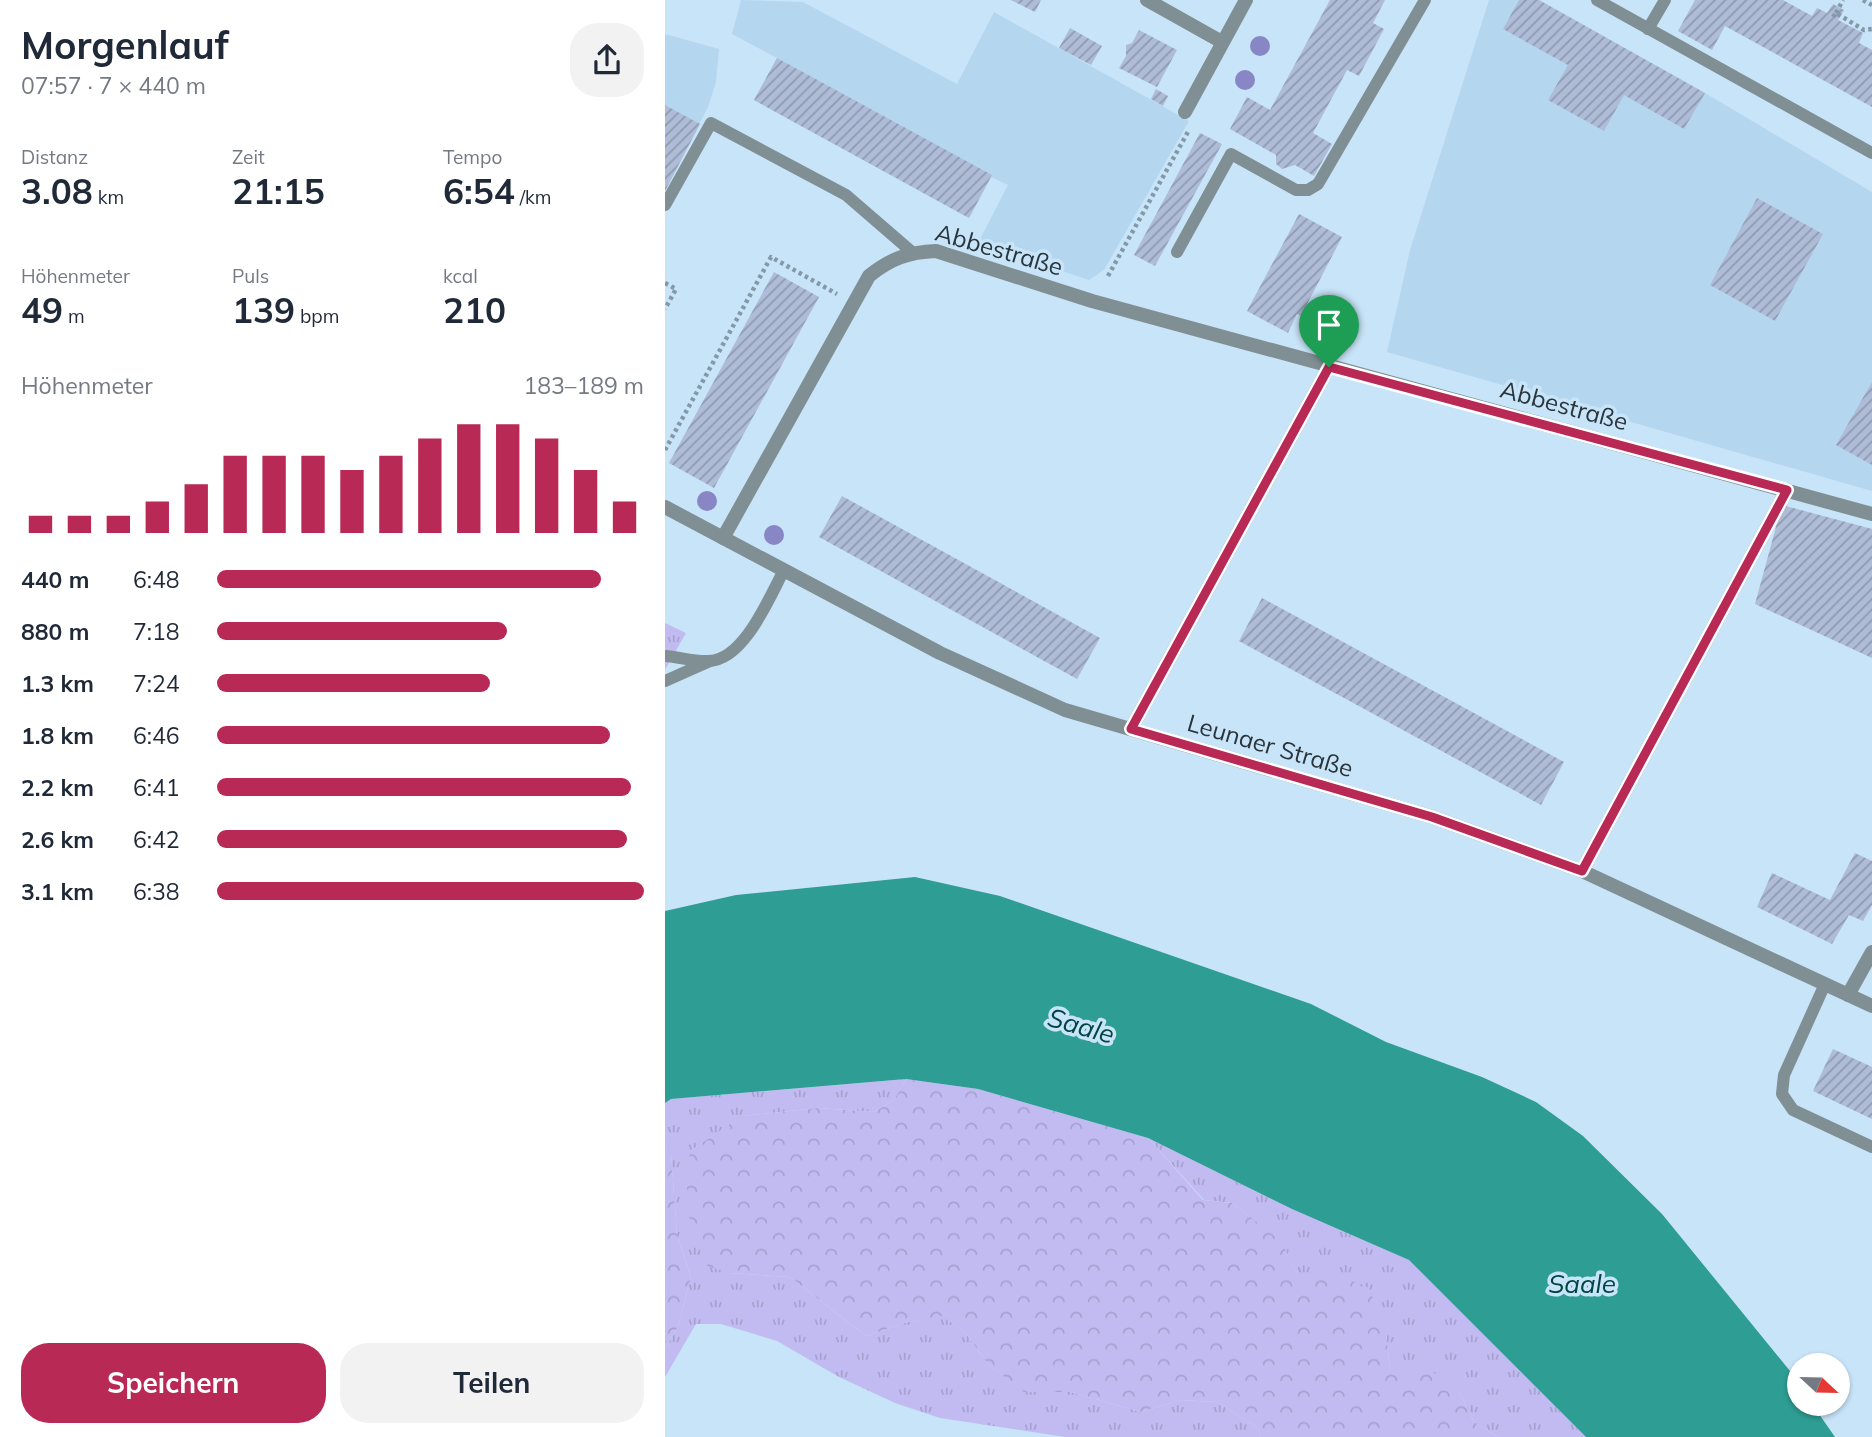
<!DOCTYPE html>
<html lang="de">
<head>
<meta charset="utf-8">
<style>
  body { margin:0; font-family:Mulish,sans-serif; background:#f2f2f3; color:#1f2937; height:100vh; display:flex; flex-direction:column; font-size:26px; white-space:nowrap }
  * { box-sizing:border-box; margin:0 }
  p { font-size:23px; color:#747a83 }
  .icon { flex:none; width:38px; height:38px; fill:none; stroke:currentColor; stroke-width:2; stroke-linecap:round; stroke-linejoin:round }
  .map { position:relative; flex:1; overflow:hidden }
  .details { display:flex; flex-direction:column; background:#fff; width:665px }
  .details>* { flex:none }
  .needle { width:46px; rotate:112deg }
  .tools { position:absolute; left:1122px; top:1353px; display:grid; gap:14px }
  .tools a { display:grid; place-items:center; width:63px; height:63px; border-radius:50%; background:#fff; box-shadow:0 2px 5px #0004; font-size:35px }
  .pin { position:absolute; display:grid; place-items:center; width:60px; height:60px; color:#fff; margin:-72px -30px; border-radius:50% 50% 50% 0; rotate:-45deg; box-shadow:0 0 7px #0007 }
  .pin .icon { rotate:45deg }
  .round { display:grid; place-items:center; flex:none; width:74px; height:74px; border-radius:28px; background:#f2f2f3 }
  .head { display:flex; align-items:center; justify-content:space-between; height:119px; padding:0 21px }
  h1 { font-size:38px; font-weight:700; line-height:52px }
  .metrics { display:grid; grid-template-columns:repeat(3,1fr); gap:10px; height:119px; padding:7px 21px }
  .metrics div { display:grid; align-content:center }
  .metrics b { font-size:35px; font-weight:700 }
  .metrics small { font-size:19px; font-weight:400 }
  .metrics p { font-size:19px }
  .chart { height:196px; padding:14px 21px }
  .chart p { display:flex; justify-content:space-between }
  .chart svg { width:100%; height:126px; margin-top:7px; stroke:#b92955; stroke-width:6 }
  .cta { display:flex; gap:14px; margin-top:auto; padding:14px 21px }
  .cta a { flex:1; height:80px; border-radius:28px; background:#b92955; color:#fff; font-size:28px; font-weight:700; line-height:80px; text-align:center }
  .cta a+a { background:#f2f2f3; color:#1f2937 }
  ul { padding:0 21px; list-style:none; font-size:23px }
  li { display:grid; grid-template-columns:112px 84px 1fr; align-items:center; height:52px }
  li i { height:18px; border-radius:9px; background:#b92955 }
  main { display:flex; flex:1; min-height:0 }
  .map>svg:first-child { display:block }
</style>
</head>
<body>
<main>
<section class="details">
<div class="head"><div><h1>Morgenlauf</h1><p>07:57 · 7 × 440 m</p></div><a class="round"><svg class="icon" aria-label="share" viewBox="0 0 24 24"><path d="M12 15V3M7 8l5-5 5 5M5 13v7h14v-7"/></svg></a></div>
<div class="metrics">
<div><p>Distanz</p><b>3.08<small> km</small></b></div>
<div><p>Zeit</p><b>21:15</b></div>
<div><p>Tempo</p><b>6:54<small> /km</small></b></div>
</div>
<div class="metrics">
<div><p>Höhenmeter</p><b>49<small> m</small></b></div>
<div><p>Puls</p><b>139<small> bpm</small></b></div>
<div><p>kcal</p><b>210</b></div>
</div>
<div class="chart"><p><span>Höhenmeter</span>183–189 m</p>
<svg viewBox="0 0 160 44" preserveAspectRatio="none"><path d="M5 44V38M15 44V38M25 44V38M35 44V33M45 44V27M55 44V17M65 44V17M75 44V17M85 44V22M95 44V17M105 44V11M115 44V6M125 44V6M135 44V11M145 44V22M155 44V33"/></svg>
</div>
<ul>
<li><b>440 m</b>6:48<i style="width:90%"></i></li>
<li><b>880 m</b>7:18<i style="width:68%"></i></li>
<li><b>1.3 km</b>7:24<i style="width:64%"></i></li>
<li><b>1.8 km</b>6:46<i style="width:92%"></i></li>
<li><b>2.2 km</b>6:41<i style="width:97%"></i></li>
<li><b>2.6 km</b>6:42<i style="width:96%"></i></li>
<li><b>3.1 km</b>6:38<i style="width:100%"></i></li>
</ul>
<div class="cta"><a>Speichern</a><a>Teilen</a></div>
</section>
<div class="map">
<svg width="1207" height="1437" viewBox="0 0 1207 1437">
  <defs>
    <pattern id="grass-tufts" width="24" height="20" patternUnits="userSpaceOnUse" patternTransform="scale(1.75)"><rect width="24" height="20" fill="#c2bbf2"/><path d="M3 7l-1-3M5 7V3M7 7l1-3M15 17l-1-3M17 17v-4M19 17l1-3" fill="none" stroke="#a7a1d0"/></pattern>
    <pattern id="forest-crowns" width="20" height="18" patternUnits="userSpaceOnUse" patternTransform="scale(1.75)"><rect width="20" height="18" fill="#c2bbf2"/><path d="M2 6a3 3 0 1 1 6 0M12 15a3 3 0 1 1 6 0" fill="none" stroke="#a7a1d0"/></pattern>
    <pattern id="building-hatch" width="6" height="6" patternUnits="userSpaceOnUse" patternTransform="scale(1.75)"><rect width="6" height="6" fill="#afbcd7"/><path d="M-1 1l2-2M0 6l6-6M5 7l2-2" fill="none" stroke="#8e9ab0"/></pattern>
  </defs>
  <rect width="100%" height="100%" fill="#c8e4f8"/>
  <g fill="#b4d7ef">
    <path d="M76 0 138 2 292 84 329 12 524 121 439 270 424 280 313 243 343 185 326 177 304 218 89 100 112 58 67 34Z"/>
    <path d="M824 0H874L1040 93 1207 192V491L722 352 745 250Z"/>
    <path d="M0 34 54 49 51 82 43 107 0 191Z"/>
  </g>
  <g fill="url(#grass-tufts)">
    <path d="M0 623 21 633 0 670Z"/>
    <path d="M241 1079 229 1100 209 1112 153 1108 78 1116 25 1151 65 1273 125 1277 201 1336 243 1322 276 1315 299 1331 324 1365 359 1391 406 1392 476 1412 515 1400 552 1402 593 1428 596 1437H400L275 1418 230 1403 174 1377 112 1341 56 1324H31L0 1377V1349L13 1326 26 1277 12 1235 6 1153 0 1148V1103L5 1099Z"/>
    <path d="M483 1138 627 1209 744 1260 921 1437H833L809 1422 794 1391 725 1369 721 1332 666 1273H632L615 1241 567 1203 539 1200Z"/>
  </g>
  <g fill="url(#forest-crowns)">
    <path d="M241 1079 313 1089 483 1138 538 1200 567 1203 616 1241 632 1273H666L704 1288 721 1332 725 1369 757 1364 794 1391 809 1422 833 1437H596L593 1428 552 1402 515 1400 476 1412 406 1392H359L324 1365 299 1331 276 1316 243 1322 201 1336 125 1277 65 1273 42 1266C21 1220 19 1202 25 1151L77 1116 153 1108 209 1112 229 1100Z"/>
    <path d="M0 1148 6 1152 12 1235 26 1277 13 1326 0 1349Z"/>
  </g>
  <path fill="#2e9d93" d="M250 877 335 896 646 1004 721 1042 817 1077 871 1102 918 1136 997 1214 1134 1382V1404H1147L1170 1437H921L744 1260 627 1209 483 1138 313 1089 241 1079 6 1099 0 1103V911L71 895Z"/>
  <g fill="url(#building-hatch)">
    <path d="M346 0H376L370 12Z"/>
    <path d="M665 0H720L708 23 719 29 694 76 682 70 648 133 667 144 649 176 630 165 617 169 611 164V155L565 129 582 97 605 110Z"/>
    <path d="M854 0H874L1040 93 1019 129 959 95 939 131 883 100 903 65 838 29Z"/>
    <path d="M1030 0H1118L1147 16 1152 8 1162 13 1168 4 1179 10 1173 20 1198 33 1194 43 1207 50V107L1060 26 1047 50 1013 31Z"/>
    <path d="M405 28 437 46 426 65 394 48Z"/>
    <path d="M474 30 512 50 492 87 454 68 461 56V45L467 43Z"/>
    <path d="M112 58 327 175 304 218 89 100Z"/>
    <path d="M491 89 503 96 498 106 486 99Z"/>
    <path d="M0 105 35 124 0 191Z"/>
    <path d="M535 133 557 144 490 266 469 255Z"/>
    <path d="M1092 198 1158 234 1110 321 1045 285Z"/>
    <path d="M634 214 677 237 636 316 632 314 623 333 582 311Z"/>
    <path d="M109 272 154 297 49 488 4 463Z"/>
    <path d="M1207 382V465L1171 445Z"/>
    <path d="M177 496 435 638 412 679 154 537Z"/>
    <path d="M1117 505 1207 529V658L1090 604Z"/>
    <path d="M597 598 899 762 876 805 574 641Z"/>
    <path d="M1190 853 1207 861V905L1198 921 1184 915 1167 944 1092 907 1107 873 1165 900Z"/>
    <path d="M1168 1049 1207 1067V1119L1148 1091Z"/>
  </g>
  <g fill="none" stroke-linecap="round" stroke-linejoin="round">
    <g stroke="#8499a8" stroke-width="4.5" stroke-dasharray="3.5 3.5" stroke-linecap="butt">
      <path d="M1198 0 1207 5"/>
      <path d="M1171 13 1178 0"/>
      <path d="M1168 17 1171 13 1199 30 1207 29"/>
      <path d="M443 276 524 130"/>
      <path d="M0 283 11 289 0 309"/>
      <path d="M0 450 106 257 172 294"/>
    </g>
    <g stroke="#808f93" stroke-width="12">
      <path d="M932 0 1207 153"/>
      <path d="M983 29 1000 0"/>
      <path d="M0 205 46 123 181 195 247 252"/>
      <path d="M512 252 566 154 631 190H643L653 184 760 0"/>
      <path d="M0 656C14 657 30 662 44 661 79 660 104 598 119 570"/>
      <path d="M0 681 45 661"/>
      <path d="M1160 984 1119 1075 1117 1094 1128 1110 1207 1147"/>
    </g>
    <g stroke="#808f93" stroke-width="14">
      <path d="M482 0 557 42"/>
      <path d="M520 112 581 0"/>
      <path d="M0 507 275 653 400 710 767 817 917 871 1207 1006"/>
      <path d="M58 538 204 276C225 259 243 252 271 251L427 301 1207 514"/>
      <path d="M466 729 664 367"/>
      <path d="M917 871 1122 490"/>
      <path d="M1183 995 1207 952"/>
    </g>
  </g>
  <g fill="#8886c5">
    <circle cx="595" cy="46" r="10"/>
    <circle cx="580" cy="80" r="10"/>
    <circle cx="42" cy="501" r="10"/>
    <circle cx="109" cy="535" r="10"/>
  </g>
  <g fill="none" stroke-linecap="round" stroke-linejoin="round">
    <defs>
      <path id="route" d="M664 367 1122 490 917 871 767 817 466 729Z"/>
    </defs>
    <use href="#route" stroke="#fff" stroke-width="14"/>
    <use href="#route" stroke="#b92955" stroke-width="9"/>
  </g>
  <g text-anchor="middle" stroke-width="7" stroke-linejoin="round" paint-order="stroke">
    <g font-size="24" fill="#29343b" stroke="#c8e4f8">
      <text transform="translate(334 250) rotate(16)" y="8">Abbestraße</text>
      <text transform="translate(899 406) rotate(15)" y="8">Abbestraße</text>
      <text transform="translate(605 746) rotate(16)" y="8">Leunaer Straße</text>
    </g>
    <g font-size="26" font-style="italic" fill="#024540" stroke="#c8e4f8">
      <text transform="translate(416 1026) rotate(16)" y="9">Saale</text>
      <text x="917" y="1293">Saale</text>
    </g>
  </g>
</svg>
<div class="tools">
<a><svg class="needle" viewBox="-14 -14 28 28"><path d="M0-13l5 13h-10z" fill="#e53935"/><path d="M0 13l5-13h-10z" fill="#747a83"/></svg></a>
</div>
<div class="pin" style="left:664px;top:367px;background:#1e9e55"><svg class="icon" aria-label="arrive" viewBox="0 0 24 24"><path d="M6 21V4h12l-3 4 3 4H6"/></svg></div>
</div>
</main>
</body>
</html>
